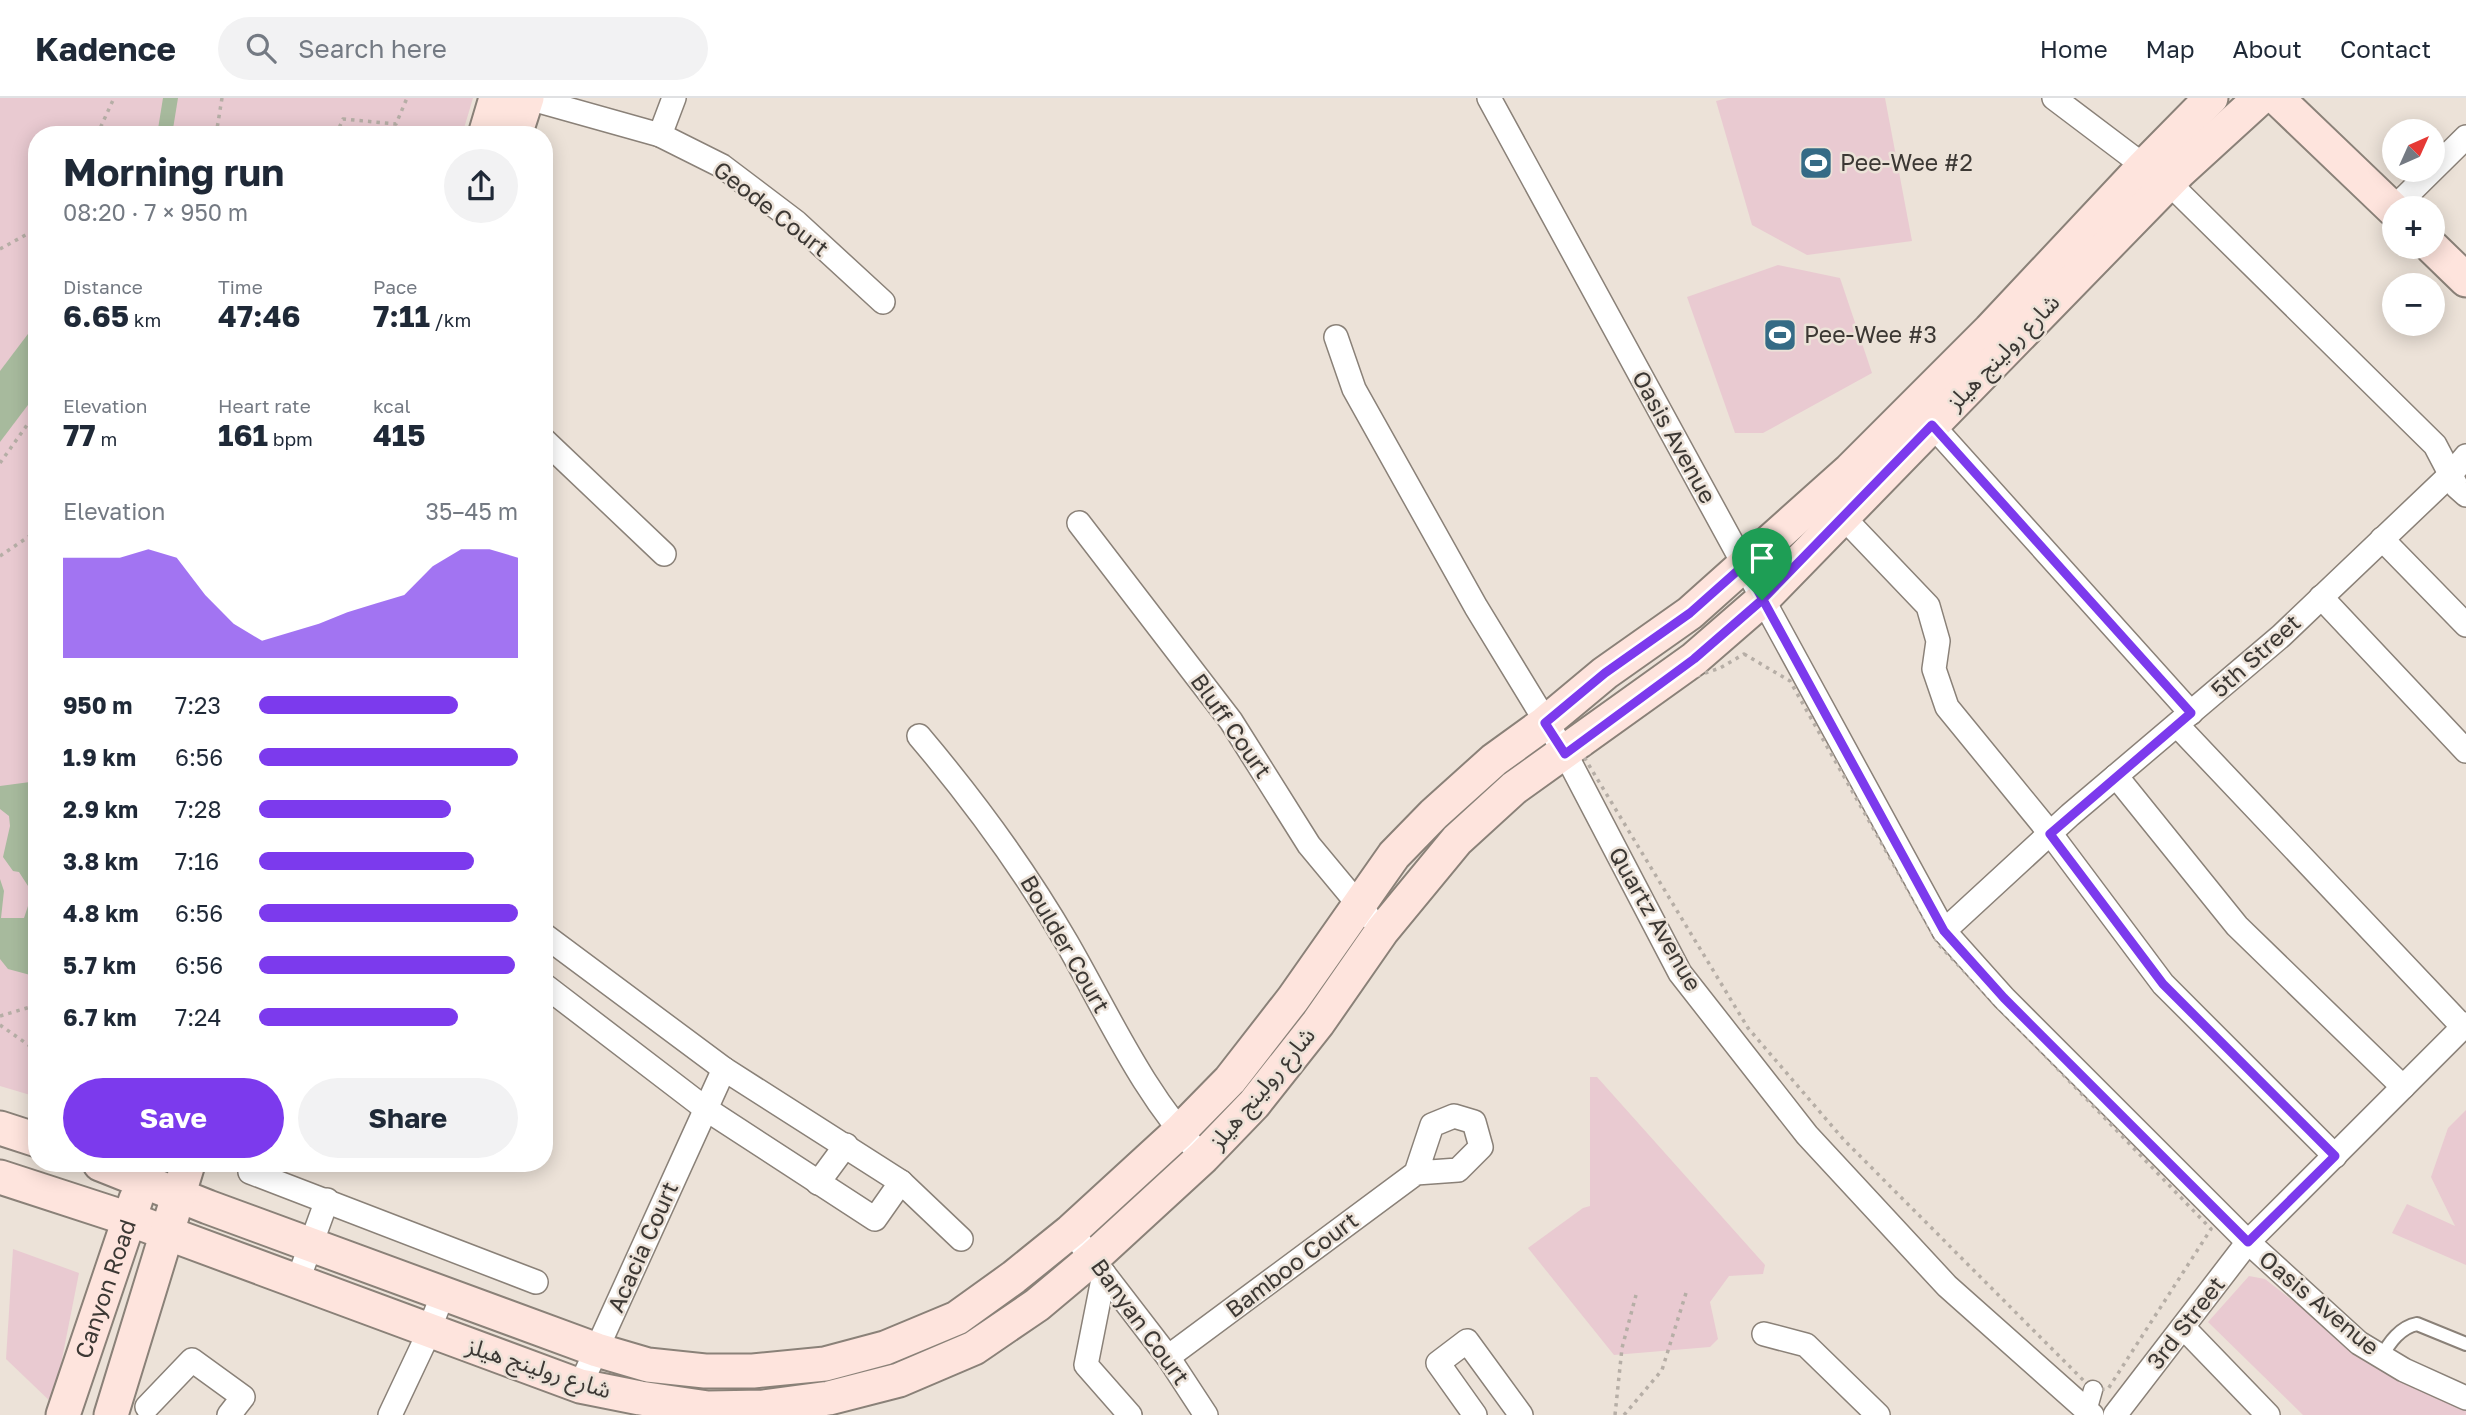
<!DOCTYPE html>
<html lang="en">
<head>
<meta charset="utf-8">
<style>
  body { margin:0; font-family:"Golos Text","Noto Sans Arabic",sans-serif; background:#f2f2f3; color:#1f2937; height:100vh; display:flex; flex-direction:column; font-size:26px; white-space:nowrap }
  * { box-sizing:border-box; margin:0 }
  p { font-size:23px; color:#747a83 }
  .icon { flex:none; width:38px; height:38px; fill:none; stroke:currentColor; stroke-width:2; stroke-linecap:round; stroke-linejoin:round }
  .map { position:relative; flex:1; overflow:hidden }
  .side { position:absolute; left:28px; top:28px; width:525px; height:1046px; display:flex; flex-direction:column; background:#fff; border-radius:28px; box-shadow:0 4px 18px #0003 }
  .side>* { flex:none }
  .needle { width:46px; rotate:45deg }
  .controls { position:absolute; left:2382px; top:21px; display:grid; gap:14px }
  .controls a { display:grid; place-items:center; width:63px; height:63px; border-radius:50%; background:#fff; box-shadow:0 4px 18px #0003; font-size:35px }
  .pin { position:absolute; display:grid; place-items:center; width:60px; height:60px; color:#fff; margin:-72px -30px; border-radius:50% 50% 50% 0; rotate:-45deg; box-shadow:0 0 7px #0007 }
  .pin .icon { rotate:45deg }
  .round { display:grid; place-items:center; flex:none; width:74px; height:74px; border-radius:37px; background:#f2f2f3 }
  .head { display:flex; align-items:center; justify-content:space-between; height:119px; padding:0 35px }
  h1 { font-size:38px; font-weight:700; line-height:52px }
  .figures { display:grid; grid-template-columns:repeat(3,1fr); gap:10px; height:119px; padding:7px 35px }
  .figures div { display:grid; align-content:center }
  .figures b { font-size:30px; font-weight:700 }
  .figures small { font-size:19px; font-weight:400 }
  .figures p { font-size:19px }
  .chart { height:196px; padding:14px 35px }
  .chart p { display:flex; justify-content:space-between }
  .chart svg { width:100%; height:126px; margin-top:7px; fill:#7c3aed; opacity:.7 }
  .button { display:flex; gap:14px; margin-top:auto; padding:14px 35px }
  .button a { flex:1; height:80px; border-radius:42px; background:#7c3aed; color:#fff; font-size:28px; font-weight:700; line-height:80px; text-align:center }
  .button a+a { background:#f2f2f3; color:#1f2937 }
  ul { padding:0 35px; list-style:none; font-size:23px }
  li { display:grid; grid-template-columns:112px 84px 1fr; align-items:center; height:52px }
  li i { height:18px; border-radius:9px; background:#7c3aed }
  header { display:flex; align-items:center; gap:42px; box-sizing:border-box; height:98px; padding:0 35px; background:#fff; border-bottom:2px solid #e0e1e3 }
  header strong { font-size:33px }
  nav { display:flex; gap:38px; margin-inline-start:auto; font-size:24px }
  .search { width:490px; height:63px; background:#f2f2f3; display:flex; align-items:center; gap:18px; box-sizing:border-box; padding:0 24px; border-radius:38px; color:#747a83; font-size:26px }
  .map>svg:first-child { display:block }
</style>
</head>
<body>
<header>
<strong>Kadence</strong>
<div class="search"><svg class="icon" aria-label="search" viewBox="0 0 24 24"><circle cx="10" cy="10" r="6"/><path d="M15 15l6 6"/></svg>Search here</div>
<nav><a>Home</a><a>Map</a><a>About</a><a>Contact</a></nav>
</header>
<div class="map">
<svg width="2466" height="1317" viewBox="0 0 2466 1317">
  <rect width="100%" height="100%" fill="#ece2d8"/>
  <g fill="#e9cad1">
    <path d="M0 0H473L462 37H37V999L0 988Z"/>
    <path d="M1728 0H1885L1912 143 1807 157 1752 127 1716 3Z"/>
    <path d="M1778 167 1840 180 1872 275 1763 335H1735L1687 199Z"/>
    <path d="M1590 979H1597L1765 1167 1763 1176 1729 1178 1710 1204 1718 1241 1710 1249 1614 1257 1528 1150 1583 1110 1590 1108Z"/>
    <path d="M2466 1012V1167L2392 1135 2407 1106 2455 1128 2431 1079 2448 1030Z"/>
    <path d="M13 1151 79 1175 53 1306 6 1261Z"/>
    <path d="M2249 1178 2265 1181 2376 1268 2466 1310V1317H2303L2208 1224Z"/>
  </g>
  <g fill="#a7ba9d">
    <path d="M163 0H178L172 37H157Z"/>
    <path d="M37 224V295L0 344V273Z"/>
    <path d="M37 677V793L28 788 19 774 13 773 3 759 10 728 9 718 0 711V688L30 684Z"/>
    <path d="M0 781 4 793 1 820H24L28 808 37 812V876L34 878 8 871 0 861Z"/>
  </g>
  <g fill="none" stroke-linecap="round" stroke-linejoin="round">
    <defs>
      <path id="service" d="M2382 1259C2389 1244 2401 1229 2417 1226L2466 1246"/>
      <path id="pedestrian" d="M2086 1317 2093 1292"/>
      <g id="minor">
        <path d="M528 0 660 37 722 68 796 124 883 204"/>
        <path d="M1489 0 1944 833 2004 900 2248 1144 2359 1245 2404 1272 2466 1300"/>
        <path d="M2054 0 2144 68"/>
        <path d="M660 37 674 0"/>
        <path d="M2169 85 2435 347 2457 389 2466 397"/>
        <path d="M2394 110 2466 39"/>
        <path d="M1336 239 1354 291 1476 509 1565 655 1680 875 1807 1037 1947 1188 2092 1317"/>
        <path d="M1932 327 2191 615"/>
        <path d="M544 342 664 456"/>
        <path d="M1843 419 1928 508 1938 543 1934 571 1947 609 2050 735 2163 886 2335 1058"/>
        <path d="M1079 425 1231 623 1309 747 1368 818"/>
        <path d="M2382 441 2466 527"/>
        <path d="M2321 499 2466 653"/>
        <path d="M2177 627 2463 929"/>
        <path d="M919 638C974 703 1024 771 1067 845 1109 918 1144 998 1203 1059"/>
        <path d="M2116 678 2237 828 2403 989"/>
        <path d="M1944 833 2070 717 2281 538 2451 376 2466 358"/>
        <path d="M544 837 724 971 901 1084 961 1141"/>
        <path d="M544 887 706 1011 875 1121 901 1084"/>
        <path d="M250 1074 536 1184"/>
        <path d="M818 1085 846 1047"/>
        <path d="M1071 1133 1168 1259 1206 1317"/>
        <path d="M1104 1176 1086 1267 1130 1317"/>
        <path d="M298 1182 327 1102"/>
        <path d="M2183 1229 2268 1317"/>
        <path d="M1764 1236 1806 1247 1878 1317"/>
        <path d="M1168 1259 1416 1075 1458 1072 1481 1049 1474 1024 1454 1018 1432 1027 1416 1075"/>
        <path d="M580 1288 724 971"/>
        <path d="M147 1309 192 1262 243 1299 229 1317"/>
        <path d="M390 1317 423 1247 443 1196"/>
        <path d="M1475 1317 1438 1265 1467 1243 1521 1317"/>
        <path d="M2115 1317 2248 1144 2466 926"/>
      </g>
      <g id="secondary">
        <path d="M2277 0 2394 112"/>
        <path d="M485 37 496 0"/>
        <path d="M515 37 527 0"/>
        <path d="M2432 149 2466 182"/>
        <path d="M0 1030 37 1042"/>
        <path d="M100 1066 208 1109 597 1252 648 1267 705 1273H753L825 1266 885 1250 957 1220 1014 1179 1071 1133 1179 1034 1230 982 1293 901 1394 757 1434 716 1494 662 1545 625 1605 575 1690 515 1850 372 1990 232 2144 68 2211 0"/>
        <path d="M0 1079 129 1121 580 1288 640 1300 708 1310 763 1309 829 1300 899 1282 974 1250 1037 1207 1093 1160 1203 1059 1254 1006 1318 925 1382 833 1457 742 1514 690 1694 561 1762 502 2180 73 2260 0"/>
        <path id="s1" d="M63 1317 136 1101"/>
        <path d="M111 1317 188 1066"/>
      </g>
    </defs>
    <use href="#service" stroke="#8a8178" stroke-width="16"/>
    <use href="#pedestrian" stroke="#8a8178" stroke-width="21"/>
    <use href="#minor" stroke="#8a8178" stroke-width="26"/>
    <use href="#secondary" stroke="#8a8178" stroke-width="37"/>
    <g stroke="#b6aea6" stroke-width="3.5" stroke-dasharray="3.5 5" stroke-linecap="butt">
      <path d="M97 37 114 0"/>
      <path d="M216 37 222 0"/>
      <path d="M336 37 343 21 396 26 407 0"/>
      <path d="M0 151 31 134 37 128"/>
      <path d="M0 365 37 313"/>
      <path d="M0 458 37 433"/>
      <path d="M1744 556 1790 583 1939 847 2211 1131 2108 1291 2093 1292 1844 1042 1748 930 1584 659 1673 586 1720 570Z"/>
      <path d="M0 918 37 907"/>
      <path d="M0 927 37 953"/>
      <path d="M1615 1317 1622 1250 1636 1197"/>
      <path d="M1624 1317 1662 1272 1686 1195"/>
    </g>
    <use href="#service" stroke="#fff" stroke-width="12"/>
    <use href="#pedestrian" stroke="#fff" stroke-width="18"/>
    <use href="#minor" stroke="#fff" stroke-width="23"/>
    <use href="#secondary" stroke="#fee4dd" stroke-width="33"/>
  </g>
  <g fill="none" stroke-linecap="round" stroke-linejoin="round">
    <defs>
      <path id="route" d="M1762 502 1694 561 1565 656 1545 625 1605 575 1690 515 1744 467 1944 833 2004 900 2248 1144 2335 1058 2163 886 2050 736 2191 615 1932 327 1762 502"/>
    </defs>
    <use href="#route" stroke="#fff" stroke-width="14"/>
    <use href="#route" stroke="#7c3aed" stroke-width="9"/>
  </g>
  <defs>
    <symbol id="stadium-square" viewBox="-11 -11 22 22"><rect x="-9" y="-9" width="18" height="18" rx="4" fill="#356b86" stroke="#ece2d8"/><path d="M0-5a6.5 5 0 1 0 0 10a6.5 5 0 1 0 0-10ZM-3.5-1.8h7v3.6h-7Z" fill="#fff"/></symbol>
  </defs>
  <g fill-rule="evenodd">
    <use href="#stadium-square" x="1797" y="46" width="38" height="38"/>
    <use href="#stadium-square" x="1761" y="218" width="38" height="38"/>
  </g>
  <g text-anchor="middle" stroke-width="5" stroke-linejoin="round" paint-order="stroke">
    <g font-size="23" fill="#3c3834" stroke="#ece2d8" text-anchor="start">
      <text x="1840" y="73">Pee-Wee #2</text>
      <text x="1804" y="245">Pee-Wee #3</text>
    </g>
    <g font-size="23" fill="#3c3834" stroke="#ece2d8">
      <text transform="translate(771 111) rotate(38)" y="8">Geode Court</text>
      <text transform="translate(2003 254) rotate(-46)" y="8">شارع رولينج هيلز</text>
      <text transform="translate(1674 339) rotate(61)" y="8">Oasis Avenue</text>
      <text transform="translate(2256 558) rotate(-42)" y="8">5th Street</text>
      <text transform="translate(1231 628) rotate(55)" y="8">Bluff Court</text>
      <text transform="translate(1655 821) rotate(60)" y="8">Quartz Avenue</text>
      <text transform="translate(1065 846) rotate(60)" y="8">Boulder Court</text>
      <text transform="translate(1262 990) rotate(-50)" y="8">شارع رولينج هيلز</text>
      <text transform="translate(643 1149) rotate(-66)" y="8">Acacia Court</text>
      <text transform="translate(1292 1167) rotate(-37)" y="8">Bamboo Court</text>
      <text dy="8" stroke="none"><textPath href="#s1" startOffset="133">Canyon Road</textPath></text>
      <text transform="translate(2319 1205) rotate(40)" y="8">Oasis Avenue</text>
      <text transform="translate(1140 1224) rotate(54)" y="8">Banyan Court</text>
      <text transform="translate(2186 1225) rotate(-52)" y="8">3rd Street</text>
      <text transform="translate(539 1270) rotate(18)" y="8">شارع رولينج هيلز</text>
    </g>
  </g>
</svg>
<div class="controls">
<a><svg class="needle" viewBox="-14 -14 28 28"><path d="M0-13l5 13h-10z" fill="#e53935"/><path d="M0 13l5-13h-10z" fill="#747a83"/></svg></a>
<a>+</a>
<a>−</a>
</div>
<div class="pin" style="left:1762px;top:502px;background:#1e9e55"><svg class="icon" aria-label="arrive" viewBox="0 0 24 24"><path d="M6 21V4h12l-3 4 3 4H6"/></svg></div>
<section class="side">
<div class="head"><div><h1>Morning run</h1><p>08:20 · 7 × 950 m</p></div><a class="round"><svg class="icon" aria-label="share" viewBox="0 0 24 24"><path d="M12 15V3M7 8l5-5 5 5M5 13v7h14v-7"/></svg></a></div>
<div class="figures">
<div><p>Distance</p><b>6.65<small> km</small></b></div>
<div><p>Time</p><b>47:46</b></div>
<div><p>Pace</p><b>7:11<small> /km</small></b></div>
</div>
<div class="figures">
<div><p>Elevation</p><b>77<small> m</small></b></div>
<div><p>Heart rate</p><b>161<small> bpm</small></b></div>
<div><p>kcal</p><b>415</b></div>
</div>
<div class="chart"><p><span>Elevation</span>35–45 m</p>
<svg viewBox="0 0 160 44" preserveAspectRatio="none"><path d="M0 44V9L10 9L20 9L30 6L40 9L50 22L60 32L70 38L80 35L90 32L100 28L110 25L120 22L130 12L140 6L150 6L160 9V44z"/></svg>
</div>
<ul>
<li><b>950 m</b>7:23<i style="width:77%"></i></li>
<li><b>1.9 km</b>6:56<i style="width:100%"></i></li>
<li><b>2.9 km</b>7:28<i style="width:74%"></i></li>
<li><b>3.8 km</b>7:16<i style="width:83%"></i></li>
<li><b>4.8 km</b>6:56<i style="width:100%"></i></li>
<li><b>5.7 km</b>6:56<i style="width:99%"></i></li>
<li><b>6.7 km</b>7:24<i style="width:77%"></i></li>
</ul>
<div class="button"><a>Save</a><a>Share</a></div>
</section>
</div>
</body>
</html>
